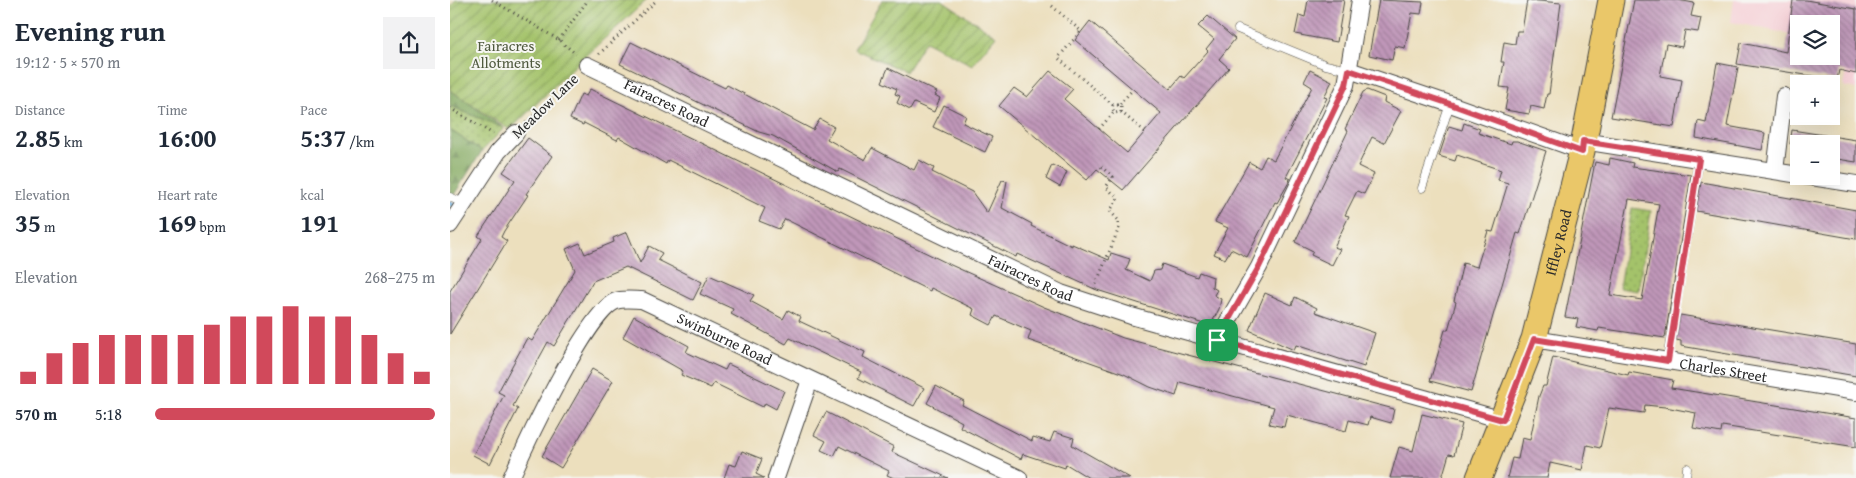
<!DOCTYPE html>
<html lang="en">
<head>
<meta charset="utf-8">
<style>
  body { margin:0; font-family:"Gentium Book Plus",serif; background:#f2f2f3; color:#1f2937; height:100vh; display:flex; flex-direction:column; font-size:19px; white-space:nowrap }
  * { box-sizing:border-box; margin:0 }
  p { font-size:16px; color:#747a83 }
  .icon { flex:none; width:28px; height:28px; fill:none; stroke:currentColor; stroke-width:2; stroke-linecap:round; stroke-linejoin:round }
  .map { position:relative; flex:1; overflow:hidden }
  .details { display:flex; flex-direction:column; background:#fff; width:450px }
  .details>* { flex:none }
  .controls { position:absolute; left:1340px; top:15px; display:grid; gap:10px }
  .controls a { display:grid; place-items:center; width:50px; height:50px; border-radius:0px; background:#fff; box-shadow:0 5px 20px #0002; font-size:25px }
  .pin { position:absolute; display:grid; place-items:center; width:42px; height:42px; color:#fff; margin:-21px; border-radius:10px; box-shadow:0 2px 8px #0006 }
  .round { display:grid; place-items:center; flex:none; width:52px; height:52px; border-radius:0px; background:#f2f2f3 }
  .headline { display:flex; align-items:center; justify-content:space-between; height:85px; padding:0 15px }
  h1 { font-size:28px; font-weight:600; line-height:38px }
  .figures { display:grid; grid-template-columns:repeat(3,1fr); gap:8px; height:85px; padding:5px 15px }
  .figures div { display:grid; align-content:center }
  .figures b { font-size:25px; font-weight:600 }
  .figures small { font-size:14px; font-weight:400 }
  .figures p { font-size:14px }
  .chart { height:140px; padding:10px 15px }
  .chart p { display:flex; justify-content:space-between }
  .chart svg { width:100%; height:90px; margin-top:5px; stroke:#d1495b; stroke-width:6 }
  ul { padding:0 15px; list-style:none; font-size:16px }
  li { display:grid; grid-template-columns:80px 60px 1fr; align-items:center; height:38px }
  li i { height:12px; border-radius:6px; background:#d1495b }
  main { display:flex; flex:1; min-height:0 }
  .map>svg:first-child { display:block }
</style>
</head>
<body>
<main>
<section class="details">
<div class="headline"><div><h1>Evening run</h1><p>19:12 · 5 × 570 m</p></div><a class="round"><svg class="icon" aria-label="share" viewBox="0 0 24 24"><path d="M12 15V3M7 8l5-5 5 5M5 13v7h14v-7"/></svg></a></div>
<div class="figures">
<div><p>Distance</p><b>2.85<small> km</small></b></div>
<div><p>Time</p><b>16:00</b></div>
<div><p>Pace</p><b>5:37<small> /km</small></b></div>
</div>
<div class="figures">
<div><p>Elevation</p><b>35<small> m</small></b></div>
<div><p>Heart rate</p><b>169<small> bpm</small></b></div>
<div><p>kcal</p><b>191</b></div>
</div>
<div class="chart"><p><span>Elevation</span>268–275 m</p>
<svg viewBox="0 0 160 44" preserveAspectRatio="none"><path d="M5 44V38M15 44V29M25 44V24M35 44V20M45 44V20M55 44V20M65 44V20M75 44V15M85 44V11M95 44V11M105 44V6M115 44V11M125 44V11M135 44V20M145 44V29M155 44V38"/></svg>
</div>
<ul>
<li><b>570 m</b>5:18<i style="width:100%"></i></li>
</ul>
</section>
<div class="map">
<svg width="1406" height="478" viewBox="0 0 1406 478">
  <defs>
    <pattern id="grass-dots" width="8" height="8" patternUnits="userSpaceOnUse" patternTransform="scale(1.25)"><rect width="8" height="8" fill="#a4c36b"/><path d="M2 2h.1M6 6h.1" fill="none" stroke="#869f58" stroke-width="1.8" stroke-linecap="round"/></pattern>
    <pattern id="forest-firs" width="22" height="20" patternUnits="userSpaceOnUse" patternTransform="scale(1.25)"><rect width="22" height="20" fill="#83a95f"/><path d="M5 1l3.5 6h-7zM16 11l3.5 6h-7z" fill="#6b8a4f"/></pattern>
    <pattern id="garden-furrows" width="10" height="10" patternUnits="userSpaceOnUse" patternTransform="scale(1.25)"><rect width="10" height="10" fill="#a4c36b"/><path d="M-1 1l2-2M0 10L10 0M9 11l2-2" fill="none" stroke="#869f58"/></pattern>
    <pattern id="building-back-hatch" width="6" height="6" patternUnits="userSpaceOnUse" patternTransform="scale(1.25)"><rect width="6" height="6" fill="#c097b9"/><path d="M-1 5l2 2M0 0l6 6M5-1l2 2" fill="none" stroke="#9c7b97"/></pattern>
  </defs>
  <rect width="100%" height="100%" fill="#f6f6f2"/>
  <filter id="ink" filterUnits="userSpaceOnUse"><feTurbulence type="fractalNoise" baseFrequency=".02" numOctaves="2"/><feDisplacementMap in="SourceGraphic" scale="10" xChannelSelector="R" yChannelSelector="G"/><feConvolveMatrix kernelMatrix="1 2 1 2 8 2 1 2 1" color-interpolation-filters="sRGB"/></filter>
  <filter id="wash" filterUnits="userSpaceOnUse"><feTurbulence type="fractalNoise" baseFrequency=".0096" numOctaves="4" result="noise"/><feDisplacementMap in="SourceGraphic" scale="20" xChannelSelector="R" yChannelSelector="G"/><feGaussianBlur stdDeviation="1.12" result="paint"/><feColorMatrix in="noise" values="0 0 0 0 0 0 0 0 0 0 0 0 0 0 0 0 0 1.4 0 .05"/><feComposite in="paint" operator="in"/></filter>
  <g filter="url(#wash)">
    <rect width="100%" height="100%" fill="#ecdfbd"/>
    <path fill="#f6cfd6" d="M1284 0H1406V89L1393 86 1401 46 1381 24H1349V36L1281 22Z"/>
    <g fill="url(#grass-dots)" stroke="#68774b">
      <path d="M0 106 54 128 32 151 0 130Z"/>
      <path d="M1182 208 1201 211 1188 291 1169 288Z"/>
    </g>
    <g fill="url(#forest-firs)" stroke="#576a45">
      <path d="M0 90 54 128 0 106Z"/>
      <path d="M0 130 32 151 0 201Z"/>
    </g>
    <g fill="url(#garden-furrows)" stroke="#68774b">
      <path d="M6 0H197L132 59 60 130 0 90V8Z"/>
      <path d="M432 0H492L546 36 522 65 475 41 456 72 404 49Z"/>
    </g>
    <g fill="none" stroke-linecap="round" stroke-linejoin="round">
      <path stroke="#74b8ea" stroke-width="5" d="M0 203 3 205"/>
    </g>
    <g id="blocks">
      <g fill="url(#building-back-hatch)" fill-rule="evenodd">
        <path d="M858 0H894L887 42 845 34 849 15 855 17Z"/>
        <path d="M929 0 973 2 971 14 962 13 955 48 945 46 942 60 919 55Z"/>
        <path d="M1077 0 1111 3 1099 94H1097L1094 109 1081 106 1079 114 1055 110 1059 88 1050 87 1054 62H1051L1054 42 1065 44 1067 31H1072Z"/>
        <path d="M1184 0H1228L1244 3 1241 16 1251 18 1248 32 1235 30 1232 47 1216 44 1210 76 1232 80 1224 127 1161 117Z"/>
        <path d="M1343 0H1356L1406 9V74L1389 70 1387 80 1287 64 1291 43 1336 52ZM1349 24H1381V56H1349Z"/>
        <path d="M758 16 785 39 769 59 779 68 673 190 647 169 637 180 549 106 564 88 577 97 600 71 623 89 614 99 677 153 711 113 625 40 640 21 720 89 731 76 734 78 758 51 756 49 764 39 748 26Z"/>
        <path d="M181 42 275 88 277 85 363 130 370 119 384 127 377 139 415 160 422 148 464 170 469 160 484 168 482 172 522 192 537 213 552 180 557 181 552 208 582 224 581 226 622 246V244L659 260 661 253 680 259 676 270 700 281 704 271 710 270 712 264 747 277 749 272 763 277 762 287 767 290 764 295 771 299 769 309 760 326 647 290 567 254 566 257 390 169 388 172 323 136 309 132 170 64Z"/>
        <path d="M1267 63 1288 67 1277 126 1315 133 1312 150 1246 138 1248 121 1256 123Z"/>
        <path d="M438 68 487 92 485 95 490 98 484 112 464 103 460 110 447 103 450 96 445 94 447 89 432 82Z"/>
        <path d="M860 70 882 81 874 97 877 98 836 177 840 179 839 182 827 203 825 202 797 257 781 249 775 259 764 254 778 228 765 222 799 162 810 168 816 156 824 160 862 87 854 82Z"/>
        <path d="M140 89 503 266 594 307 673 338 944 409 941 423 920 417 918 425 899 420 896 431 837 415 834 427 819 424 824 407 730 382 726 396 700 387 674 374 578 340 581 331 546 316 541 325 522 315 524 309 481 288 480 291 335 219 329 229 309 221 315 208 218 160 216 164 169 137 167 140 134 123 133 125 120 119 131 94 136 96Z"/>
        <path d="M917 90 935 97 934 102 951 111 934 143 922 137 908 166 924 174 914 194 907 191 895 215 899 216 884 247 890 249 882 265 861 255 863 251 845 242 898 131 895 129 913 92Z"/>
        <path d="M494 105 516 116 513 123 542 137 535 152 483 127Z"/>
        <path d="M1014 123 1030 129 1028 133 1061 144 1062 141H1067L1096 151 1070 234 1067 233 1021 392 980 381 995 330H998L1006 302 1004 301 1013 263 1027 267 1038 231 1043 232 1058 183 1048 180 1051 170 1007 155 1005 161 989 156 999 126 1012 130Z"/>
        <path d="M1342 130 1406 140V162L1381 158V144H1340Z"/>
        <path d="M78 138 102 156 76 194 78 195 54 231 51 237 57 241 0 334V291L32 239 28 236 65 180 53 172Z"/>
        <path d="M1160 158 1183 163 1182 167 1241 175 1215 338 1149 328 1148 331 1126 327 1128 319 1115 317 1145 162 1159 165ZM1179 199 1209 204 1192 300 1160 295Z"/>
        <path d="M602 165 617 172 610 187 596 179Z"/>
        <path d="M1251 182 1406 210V239L1246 211Z"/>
        <path d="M177 232 190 263 199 246 212 253 208 260 252 282 243 300 176 267 143 281 104 346 98 342 63 406 68 409 40 464 23 455 54 395 48 392 77 338 82 341 125 270 116 249 130 243 135 254 164 242 163 238Z"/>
        <path d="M259 275 304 295 300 301 333 319 338 310 351 317 349 321 415 352 413 357 474 388 464 406 408 378 411 372 340 338 336 344 281 314 283 309 250 294Z"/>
        <path d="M815 293 842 305 845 297 867 308 865 312 925 333 914 367 846 345 844 350 799 330Z"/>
        <path d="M1230 315 1406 344V376L1231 346V341L1226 340Z"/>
        <path d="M184 316 239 346 236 352 275 370 278 364 334 391 326 409 315 403 313 407 264 383 261 388 231 375 233 371 173 337Z"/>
        <path d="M1103 357 1178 375 1179 372 1223 380 1221 388 1406 418V447L1272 426 1271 433 1243 428 1246 413 1215 407 1195 405 1194 413 1159 408 1150 448 1137 445 1132 470 1100 463 1097 478H1057L1062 458 1068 459 1072 438 1080 440 1089 396 1093 386H1096Z"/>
        <path d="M142 369 163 381 111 468 92 456Z"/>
        <path d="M486 386 514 401 512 405 582 441 583 437 600 442 604 432 624 438 622 445 680 478H639L616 464 615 468 573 454 571 459 510 427 512 422 477 403Z"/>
        <path d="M376 412 444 447 442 452 498 478H444L437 475 439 471 389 446 384 456 371 450 376 441 364 435Z"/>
        <path d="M972 414 1012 424 1004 455 999 454 992 478H940L949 447 963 451Z"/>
        <path d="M292 451 312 459 306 474 314 478H274L279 464 286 466Z"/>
      </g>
    </g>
  </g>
  <g filter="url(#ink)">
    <use href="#blocks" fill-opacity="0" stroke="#484641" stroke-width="1"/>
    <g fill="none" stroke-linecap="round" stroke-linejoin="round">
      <defs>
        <g id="service">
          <path d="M788 29 876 65 898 70"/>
          <path d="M972 188 1000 104"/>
          <path d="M0 197 13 203"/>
          <path d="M1217 361 1249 159"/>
          <path d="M1236 478 1237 468"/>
        </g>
        <g id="minor">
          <path id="s1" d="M137 65 611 293 681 316 1053 420"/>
          <path d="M899 70 1000 104 1132 151"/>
          <path d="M1133 141 1349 175"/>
          <path d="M1325 171 1334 96"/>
          <path d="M1355 176 1406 184"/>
          <path d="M0 225 48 152 66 133"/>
          <path id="s2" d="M1084 339 1406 392"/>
          <path d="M767 340 809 267 896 85 910 0"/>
          <path id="s3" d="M61 478C75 446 137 312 166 301 173 298 185 300 192 300L569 478"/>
          <path d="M326 478 360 380"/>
        </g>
        <g id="primary">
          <path id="s4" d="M1029 478 1084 339 1132 151 1161 0"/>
        </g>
      </defs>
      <use href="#service" stroke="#484641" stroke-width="9"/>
      <use href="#minor" stroke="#484641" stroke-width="18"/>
      <use href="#primary" stroke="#484641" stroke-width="27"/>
      <g stroke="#484641" stroke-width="3" stroke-dasharray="1 4" stroke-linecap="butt">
        <path d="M42 0 109 40 126 54"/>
        <path d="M602 6 631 31 608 58 663 105H671V112L665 113 662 108 663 105"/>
        <path d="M109 40 138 0"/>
        <path d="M149 54 207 0"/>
        <path d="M670 104 683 89"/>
        <path d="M0 108 43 134"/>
        <path d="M671 112 695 132"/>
        <path d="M76 123 126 76"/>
        <path d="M649 129 664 112"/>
        <path d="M644 289 669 228V221L660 211 668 198 656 187 663 177 648 164"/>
      </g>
      <use href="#service" stroke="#fff" stroke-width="8"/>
      <use href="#minor" stroke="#fff" stroke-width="16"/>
      <use href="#primary" stroke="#eac769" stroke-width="25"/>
    </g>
  </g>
  <g fill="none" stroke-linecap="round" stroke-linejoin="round" filter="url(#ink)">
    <defs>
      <path id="route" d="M899 70 1000 104 1132 152 1133 141 1249 159 1218 361 1084 339 1053 420 767 340 809 267 896 85Z"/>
    </defs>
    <use href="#route" stroke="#fff" stroke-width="10"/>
    <use href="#route" stroke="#d1495b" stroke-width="6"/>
  </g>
  <g text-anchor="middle" stroke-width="4" stroke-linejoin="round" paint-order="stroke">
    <g font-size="15" fill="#4f593e" stroke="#f6f6f2">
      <text x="56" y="51">Fairacres<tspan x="56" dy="17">Allotments</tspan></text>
    </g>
    <g font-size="15" fill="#2b2b2b" stroke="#f6f6f2">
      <text dy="5" stroke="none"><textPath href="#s1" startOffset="88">Fairacres Road</textPath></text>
      <text transform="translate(95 106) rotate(-44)" y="5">Meadow Lane</text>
      <text dy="5" stroke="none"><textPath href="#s4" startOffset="249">Iffley Road</textPath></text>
      <text dy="5" stroke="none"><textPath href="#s1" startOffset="492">Fairacres Road</textPath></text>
      <text dy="5" stroke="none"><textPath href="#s3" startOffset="325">Swinburne Road</textPath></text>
      <text dy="5" stroke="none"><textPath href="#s2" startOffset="192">Charles Street</textPath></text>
    </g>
  </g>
</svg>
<div class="controls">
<a><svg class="icon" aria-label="layers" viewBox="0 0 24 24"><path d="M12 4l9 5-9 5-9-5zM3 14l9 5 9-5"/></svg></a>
<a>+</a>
<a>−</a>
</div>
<div class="pin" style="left:767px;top:340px;background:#1e9e55"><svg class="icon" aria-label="arrive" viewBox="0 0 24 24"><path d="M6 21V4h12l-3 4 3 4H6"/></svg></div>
</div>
</main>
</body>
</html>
